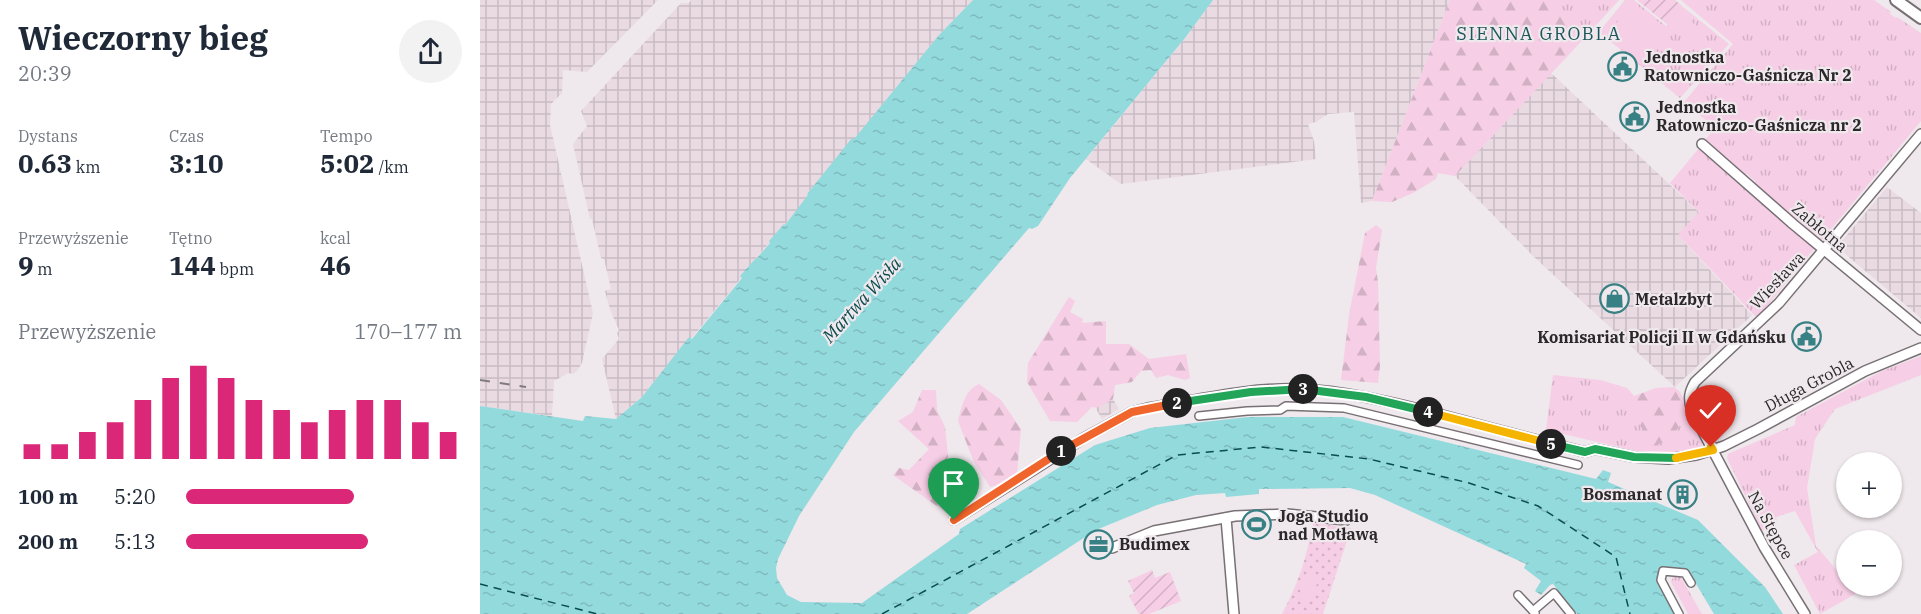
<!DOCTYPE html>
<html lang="pl">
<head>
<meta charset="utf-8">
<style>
  body { margin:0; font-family:"IBM Plex Serif",serif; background:#f2f2f3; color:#1f2937; height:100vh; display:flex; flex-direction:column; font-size:22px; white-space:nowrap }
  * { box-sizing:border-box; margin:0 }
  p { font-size:20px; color:#747a83 }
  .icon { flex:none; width:33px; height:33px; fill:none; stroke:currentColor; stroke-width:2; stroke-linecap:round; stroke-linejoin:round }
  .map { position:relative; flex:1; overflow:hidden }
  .panel { display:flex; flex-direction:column; background:#fff; width:480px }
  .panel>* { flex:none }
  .fabs { position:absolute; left:1356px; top:452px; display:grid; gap:12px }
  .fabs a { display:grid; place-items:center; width:66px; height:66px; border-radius:50%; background:#fff; box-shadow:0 2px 4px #0004; font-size:30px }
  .pin { position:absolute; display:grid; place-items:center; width:51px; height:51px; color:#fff; margin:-62px -26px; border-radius:50% 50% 50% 0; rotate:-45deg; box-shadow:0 0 6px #0007 }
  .pin .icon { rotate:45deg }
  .km { position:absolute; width:30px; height:30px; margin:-15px; border-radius:50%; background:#222; color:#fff; font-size:16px; line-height:30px; text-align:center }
  .round { display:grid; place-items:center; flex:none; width:63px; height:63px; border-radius:32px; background:#f2f2f3 }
  .headline { display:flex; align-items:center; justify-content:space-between; height:102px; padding:0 18px }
  h1 { font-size:33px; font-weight:700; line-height:45px }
  .figures { display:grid; grid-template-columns:repeat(3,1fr); gap:9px; height:102px; padding:6px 18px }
  .figures div { display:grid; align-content:center }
  .figures b { font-size:26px; font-weight:700 }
  .figures small { font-size:16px; font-weight:400 }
  .figures p { font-size:16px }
  .chart { height:168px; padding:12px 18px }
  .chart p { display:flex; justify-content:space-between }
  .chart svg { width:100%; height:108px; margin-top:6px; stroke:#db2777; stroke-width:6 }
  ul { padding:0 18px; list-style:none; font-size:20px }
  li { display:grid; grid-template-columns:96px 72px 1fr; align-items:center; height:45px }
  li i { height:15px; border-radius:8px; background:#db2777 }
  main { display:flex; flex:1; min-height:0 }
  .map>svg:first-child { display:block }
</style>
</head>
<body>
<main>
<section class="panel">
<div class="headline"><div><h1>Wieczorny bieg</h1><p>20:39</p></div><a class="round"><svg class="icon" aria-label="share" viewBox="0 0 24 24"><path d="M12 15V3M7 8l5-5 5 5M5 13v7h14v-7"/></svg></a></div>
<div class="figures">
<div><p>Dystans</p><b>0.63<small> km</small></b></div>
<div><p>Czas</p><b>3:10</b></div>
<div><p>Tempo</p><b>5:02<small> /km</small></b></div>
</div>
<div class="figures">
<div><p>Przewyższenie</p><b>9<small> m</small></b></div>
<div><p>Tętno</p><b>144<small> bpm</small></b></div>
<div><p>kcal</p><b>46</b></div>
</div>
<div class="chart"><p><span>Przewyższenie</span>170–177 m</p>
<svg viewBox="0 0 160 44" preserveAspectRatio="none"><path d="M5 44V38M15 44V38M25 44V33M35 44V29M45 44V20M55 44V11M65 44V6M75 44V11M85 44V20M95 44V24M105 44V29M115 44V24M125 44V20M135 44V20M145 44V29M155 44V33"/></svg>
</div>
<ul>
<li><b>100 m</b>5:20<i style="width:61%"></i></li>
<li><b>200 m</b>5:13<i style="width:66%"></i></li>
</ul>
</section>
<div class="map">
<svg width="1441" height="614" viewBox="0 0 1441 614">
  <defs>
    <pattern id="industrial-grid" width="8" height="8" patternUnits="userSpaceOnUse" patternTransform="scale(1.5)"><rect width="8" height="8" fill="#eadbe3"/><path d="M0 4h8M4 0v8" fill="none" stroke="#c9bcc3"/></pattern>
    <pattern id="grass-tufts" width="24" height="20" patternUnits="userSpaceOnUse" patternTransform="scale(1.5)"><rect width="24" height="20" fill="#f6cee5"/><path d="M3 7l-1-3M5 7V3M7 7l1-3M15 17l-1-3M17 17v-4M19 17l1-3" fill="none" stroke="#d3b1c5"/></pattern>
    <pattern id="forest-firs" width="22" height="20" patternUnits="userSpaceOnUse" patternTransform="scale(1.5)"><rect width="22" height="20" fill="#f6cee5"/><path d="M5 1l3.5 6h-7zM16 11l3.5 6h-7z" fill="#d3b1c5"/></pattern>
    <pattern id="park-dots" width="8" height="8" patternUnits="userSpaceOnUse" patternTransform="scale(1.5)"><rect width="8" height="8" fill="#f6cee5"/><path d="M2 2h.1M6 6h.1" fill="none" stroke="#d3b1c5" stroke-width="1.8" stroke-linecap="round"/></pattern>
    <pattern id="garden-furrows" width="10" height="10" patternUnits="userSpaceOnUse" patternTransform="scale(1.5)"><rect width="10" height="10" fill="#f6cee5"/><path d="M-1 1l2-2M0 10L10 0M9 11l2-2" fill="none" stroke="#d3b1c5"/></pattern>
    <pattern id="water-ripples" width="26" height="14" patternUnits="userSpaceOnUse" patternTransform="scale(1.5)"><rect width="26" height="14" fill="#93dadd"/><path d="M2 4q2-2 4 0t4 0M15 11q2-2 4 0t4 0" fill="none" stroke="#7fbbbe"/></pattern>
  </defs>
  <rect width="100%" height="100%" fill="#efe8ec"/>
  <g fill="url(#industrial-grid)">
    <path d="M0 0H178L107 72 83 70 82 93 71 104 70 125 113 313 102 363 97 371 93 374 88 373 74 381 72 416 0 406Z"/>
    <path d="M211 0H493L459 35 374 140 372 139 327 194 329 195 319 208 261 276 262 277 211 339 209 338 162 397 136 419 122 359 139 339 137 333 139 330 131 312 127 299 125 291 131 289 124 259 121 258 112 219H110L93 144 107 126 101 111 201 3H209Z"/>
    <path d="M733 0H970L892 201 881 203 874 112 848 114 836 122 828 124 834 141 836 159 641 184 606 159 705 38Z"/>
    <path d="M1071 73 1219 212 1203 239 1204 242 1272 315 1195 387 1053 256 975 176Z"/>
    <path d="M1407 187 1441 213V318L1357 247Z"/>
    <path d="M633 399 639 409 622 419 616 409Z"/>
  </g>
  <g fill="url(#grass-tufts)">
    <path d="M1070 0H1139L1097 46 1092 29Z"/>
    <path d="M1145 0H1154L1186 26 1203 7 1249 44 1200 98 1119 32Z"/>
    <path d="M1201 0H1394L1411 12 1410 14 1416 18 1417 17 1441 33V121L1342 240 1337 239 1274 184 1275 181 1267 174 1264 175 1225 140 1235 128 1204 102 1253 44Z"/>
    <path d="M1220 147 1333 245 1334 249 1277 318 1198 235 1219 212 1190 183Z"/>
    <path d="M1441 356V375L1355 409 1335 439 1327 488 1336 546 1366 581V585H1370L1377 593 1340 614 1314 565 1338 552 1315 511 1296 517 1297 522 1282 531 1247 458 1248 454 1315 425 1316 417 1402 371Z"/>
    <path d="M1073 375 1120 380 1147 388 1154 396 1149 408 1210 414 1223 442 1221 449 1185 454H1169L1066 430Z"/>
    <path d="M1194 574 1200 576 1222 614H1208L1191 582Z"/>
  </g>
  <g fill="url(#forest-firs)">
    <path d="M970 0H1070L1092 29 1097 46 975 176 958 173 956 179 933 193 912 202 892 201Z"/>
    <path d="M896 225 902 230 896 268 898 282 900 366 898 383 861 380 869 315 885 233Z"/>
    <path d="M589 297 595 301 590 312 603 319 602 323 626 321V344H649L669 359 706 354 710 378 705 380 688 375 676 378 671 370 661 371 652 382 635 385 633 399 618 408 612 407 597 422 570 421 547 382 548 363Z"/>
    <path d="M499 384 521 400 541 429 537 473 518 485 510 487 494 462 478 421C482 407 484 391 499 384Z"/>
    <path d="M1194 387 1200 392 1210 414 1194 433 1175 447 1148 408 1154 396 1176 388Z"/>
    <path d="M442 390H456L457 410 465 427 468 456 466 463 454 472 474 501 473 510 468 514 413 475 419 468 429 470 449 449 418 421 433 412Z"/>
  </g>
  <path fill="url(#park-dots)" d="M833 523 871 528 843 614H802C819 582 826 559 833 523Z"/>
  <g fill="url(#garden-furrows)">
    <path d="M1157 0H1195L1203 7 1188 25Z"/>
    <path d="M672 570 675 578 690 572 701 601 669 614H659L649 596 654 593 648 581Z"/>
  </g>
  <g fill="#f6cee5">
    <path d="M1153 2 1191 32 1171 56 1134 26Z"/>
    <path d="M1202 14 1224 32 1216 42 1194 23Z"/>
    <path d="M826 574 839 579 830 602 818 598Z"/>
  </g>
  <path fill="url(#water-ripples)" d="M493 0H733L705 38 590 178 558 226 552 229 549 228 374 432 319 516 298 559 296 568 297 578 307 595 321 602 382 603 479 534 480 529 615 445 670 428 768 417H863L1116 479 1123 470 1131 473 1128 482 1218 520 1285 587 1303 614H1234L1209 572C1201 566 1188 566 1179 570L1177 579 1195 614H1097L1073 584 1070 585 1061 595 1055 591 1061 581 1044 568 1046 564 895 495 870 488 779 489V494L746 497 745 493 716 495 677 505 616 530 487 614H0V406L103 421 105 416 136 419 162 397 209 337 212 339 262 278 260 276 275 259H276L290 243 289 241 304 224 305 225 328 195 327 194 372 138 374 139 459 35Z"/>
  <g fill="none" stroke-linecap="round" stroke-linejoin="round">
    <g stroke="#0a4c4f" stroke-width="1.5" stroke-dasharray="8 6" stroke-linecap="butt">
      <path d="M0 584 117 614"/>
      <path d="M402 614 697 455 781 447 889 459 989 483 1058 506 1136 557 1150 614"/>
    </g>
    <defs>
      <g id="pedestrian">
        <path d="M719 416 767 411 800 410 806 406 864 408 1098 465"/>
        <path d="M1038 595 1055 613"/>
        <path d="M1053 611 1074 593 1091 614"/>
        <path d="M1199 614 1181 580 1183 571 1205 573 1211 583"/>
      </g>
      <g id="minor">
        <path d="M1222 144 1313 224 1441 330"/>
        <path d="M746 518 754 614"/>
        <path d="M474 520 604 438 652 412 668 408C718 400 770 387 821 389 864 391 905 401 947 411 999 425 1052 439 1105 452L1115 449 1154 457 1188 459 1216 455 1229 451 1244 446 1278 429 1385 371 1441 348"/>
        <path d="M632 548 674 531 755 516 807 514 866 520"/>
        <path d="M1325 614 1284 547 1212 411C1208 399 1209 392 1215 382L1299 303 1441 134"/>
      </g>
      <path id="tertiary" d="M1416 0 1441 18"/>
    </defs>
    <use href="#pedestrian" stroke="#777074" stroke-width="10"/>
    <use href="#minor" stroke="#777074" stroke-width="12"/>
    <use href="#tertiary" stroke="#777074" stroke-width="14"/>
    <use href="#pedestrian" stroke="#fff" stroke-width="7"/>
    <use href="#minor" stroke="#fff" stroke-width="9"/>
    <use href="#tertiary" stroke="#fff" stroke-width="10"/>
    <path stroke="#807b7e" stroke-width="2" stroke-dasharray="10 10" stroke-linecap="butt" d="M0 380 46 387"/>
  </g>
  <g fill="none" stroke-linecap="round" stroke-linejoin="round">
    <defs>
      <path id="split-1" d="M474 520 581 451"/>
      <path id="split-2" d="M581 451 652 412 697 403"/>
      <path id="split-3" d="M697 403 771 392 823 389"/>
      <path id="split-4" d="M823 389 886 397 948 412"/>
      <path id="split-5" d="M948 412 1071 444"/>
      <path id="split-6" d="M1071 444 1105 452 1115 449 1154 457 1196 458"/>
      <path id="split-7" d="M1196 458 1233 450 1231 447"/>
    </defs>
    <use href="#split-1" stroke="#fff" stroke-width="12"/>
    <use href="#split-2" stroke="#fff" stroke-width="12"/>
    <use href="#split-3" stroke="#fff" stroke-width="12"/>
    <use href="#split-4" stroke="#fff" stroke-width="12"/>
    <use href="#split-5" stroke="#fff" stroke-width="12"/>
    <use href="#split-6" stroke="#fff" stroke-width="12"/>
    <use href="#split-7" stroke="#fff" stroke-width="12"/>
    <use href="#split-1" stroke="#f0652b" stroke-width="8"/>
    <use href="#split-2" stroke="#f0652b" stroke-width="8"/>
    <use href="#split-3" stroke="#22a559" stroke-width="8"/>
    <use href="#split-4" stroke="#22a559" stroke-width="8"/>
    <use href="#split-5" stroke="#f5b400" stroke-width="8"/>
    <use href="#split-6" stroke="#22a559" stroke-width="8"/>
    <use href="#split-7" stroke="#f5b400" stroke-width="8"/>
  </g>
  <defs>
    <symbol id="civic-ring" viewBox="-11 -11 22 22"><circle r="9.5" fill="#efe8ec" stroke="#378083" stroke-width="1.5"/><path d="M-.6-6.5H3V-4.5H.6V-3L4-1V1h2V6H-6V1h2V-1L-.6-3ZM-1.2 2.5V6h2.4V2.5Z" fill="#378083"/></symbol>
    <symbol id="shop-ring" viewBox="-11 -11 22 22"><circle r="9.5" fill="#efe8ec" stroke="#378083" stroke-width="1.5"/><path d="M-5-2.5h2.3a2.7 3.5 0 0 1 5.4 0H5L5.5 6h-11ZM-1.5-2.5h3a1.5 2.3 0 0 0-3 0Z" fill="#378083"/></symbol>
    <symbol id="building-ring" viewBox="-11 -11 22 22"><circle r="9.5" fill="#efe8ec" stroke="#378083" stroke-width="1.5"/><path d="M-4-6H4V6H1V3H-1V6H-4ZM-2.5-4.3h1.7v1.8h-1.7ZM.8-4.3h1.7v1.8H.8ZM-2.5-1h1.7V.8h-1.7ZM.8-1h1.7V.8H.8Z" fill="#378083"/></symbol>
    <symbol id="stadium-ring" viewBox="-11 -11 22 22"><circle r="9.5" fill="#efe8ec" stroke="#378083" stroke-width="1.5"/><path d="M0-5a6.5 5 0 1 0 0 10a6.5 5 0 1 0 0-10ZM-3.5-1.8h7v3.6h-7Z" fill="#378083"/></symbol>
    <symbol id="office-ring" viewBox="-11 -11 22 22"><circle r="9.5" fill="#efe8ec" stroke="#378083" stroke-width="1.5"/><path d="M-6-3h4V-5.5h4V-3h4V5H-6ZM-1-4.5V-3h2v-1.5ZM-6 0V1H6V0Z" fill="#378083"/></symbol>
  </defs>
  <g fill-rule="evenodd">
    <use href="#civic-ring" x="1126" y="50" width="33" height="33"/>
    <use href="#civic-ring" x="1138" y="100" width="33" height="33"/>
    <use href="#shop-ring" x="1118" y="282" width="33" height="33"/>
    <use href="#civic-ring" x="1310" y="320" width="33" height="33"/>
    <use href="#building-ring" x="1186" y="478" width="33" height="33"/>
    <use href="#stadium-ring" x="760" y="508" width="33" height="33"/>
    <use href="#office-ring" x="602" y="528" width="33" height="33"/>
  </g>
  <g text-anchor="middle" stroke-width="4.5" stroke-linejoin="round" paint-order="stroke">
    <g font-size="16" font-weight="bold" fill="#2b282a" stroke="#efe8ec" text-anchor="start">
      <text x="1164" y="63">Jednostka<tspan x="1164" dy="18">Ratowniczo-Gaśnicza Nr 2</tspan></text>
      <text x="1176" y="113">Jednostka<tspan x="1176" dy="18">Ratowniczo-Gaśnicza nr 2</tspan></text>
      <text x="1155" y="305">Metalzbyt</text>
      <text x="1306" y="343" text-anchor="end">Komisariat Policji II w Gdańsku</text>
      <text x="1182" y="500" text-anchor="end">Bosmanat</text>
      <text x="798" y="522">Joga Studio<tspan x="798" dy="18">nad Motławą</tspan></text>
      <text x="639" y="550">Budimex</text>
    </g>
    <g font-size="16" fill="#2b282a" stroke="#efe8ec">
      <text transform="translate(1340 227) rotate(40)" y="6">Zabłotna</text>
      <text transform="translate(1297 280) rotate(-47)" y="6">Wiesława</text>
      <text transform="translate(1329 384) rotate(-28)" y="6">Długa Grobla</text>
      <text transform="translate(1291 525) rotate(61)" y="6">Na Stępce</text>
    </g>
    <g font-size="18" letter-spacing="1.5" fill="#1b575a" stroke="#efe8ec">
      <text x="1059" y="40">SIENNA GROBLA</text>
    </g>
    <g font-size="18" font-style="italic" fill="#0a4c4f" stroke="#efe8ec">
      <text transform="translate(382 300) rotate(-48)" y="6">Martwa Wisła</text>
    </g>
  </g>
</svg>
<div class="fabs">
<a>+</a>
<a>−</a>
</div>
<div class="pin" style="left:474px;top:520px;background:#1e9e55"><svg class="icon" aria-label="arrive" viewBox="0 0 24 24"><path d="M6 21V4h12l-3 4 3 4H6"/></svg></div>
<div class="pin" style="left:1231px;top:447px;background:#d93025"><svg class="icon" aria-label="check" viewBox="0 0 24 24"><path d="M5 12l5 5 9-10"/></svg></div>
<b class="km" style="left:581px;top:451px">1</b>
<b class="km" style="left:697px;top:403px">2</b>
<b class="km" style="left:823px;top:389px">3</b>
<b class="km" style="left:948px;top:412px">4</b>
<b class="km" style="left:1071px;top:444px">5</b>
</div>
</main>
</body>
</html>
